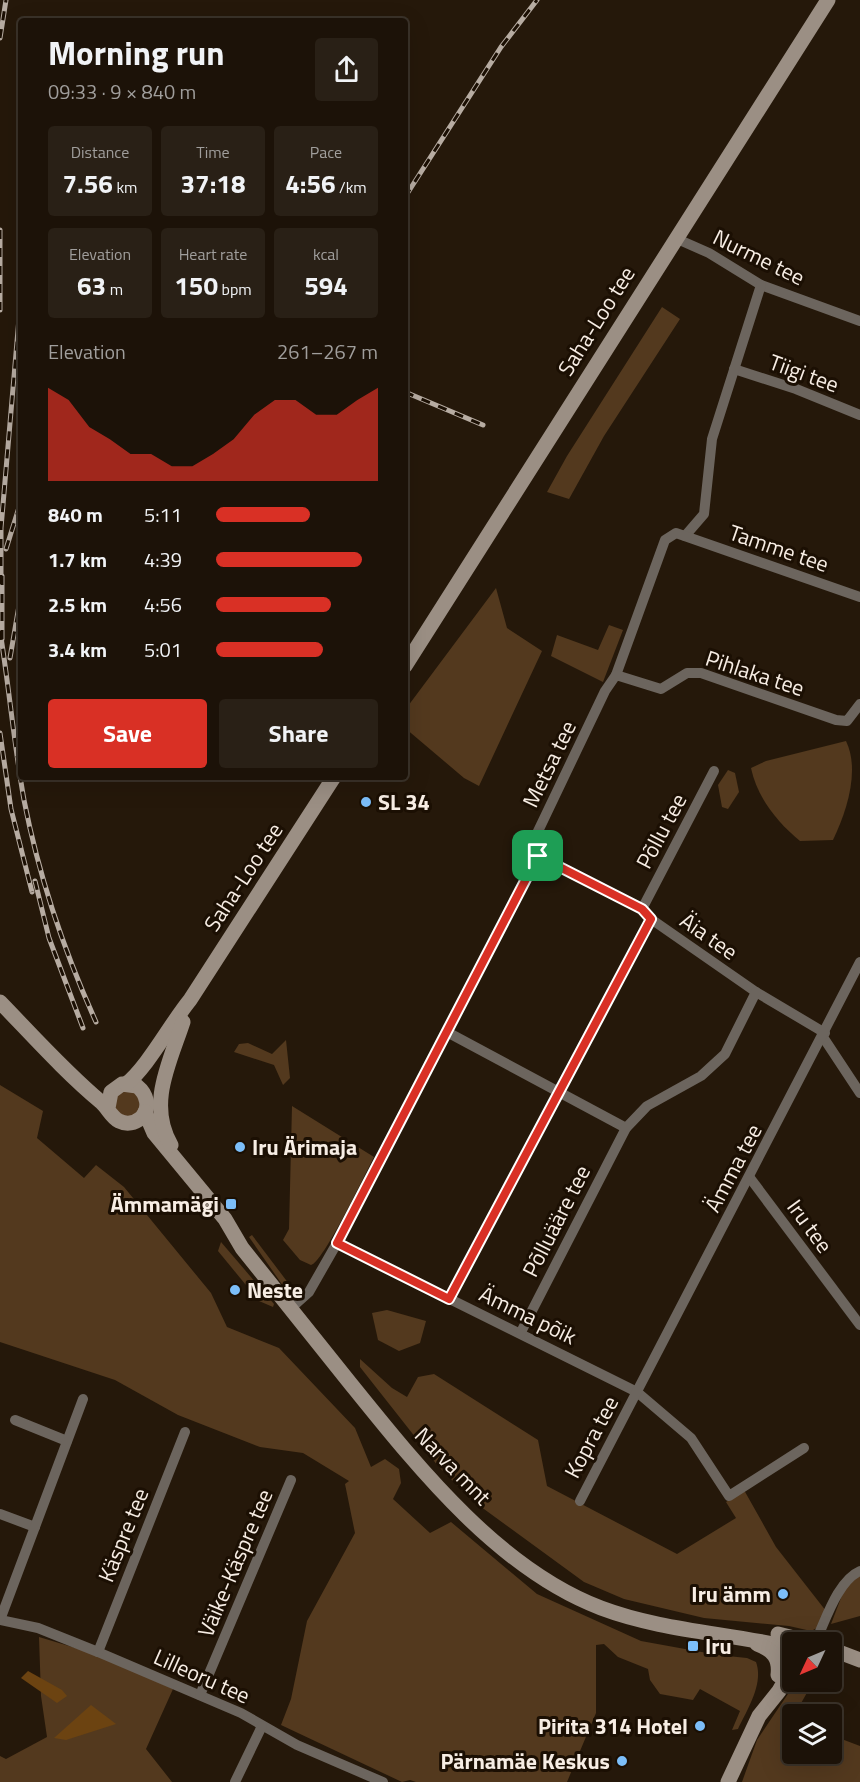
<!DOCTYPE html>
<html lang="en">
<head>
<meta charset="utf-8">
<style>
  body { margin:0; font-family:"Titillium Web",sans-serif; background:#292016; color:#f1f3f6; height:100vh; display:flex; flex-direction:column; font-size:22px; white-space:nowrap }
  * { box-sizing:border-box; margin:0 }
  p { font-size:20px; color:#a09e9c }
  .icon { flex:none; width:33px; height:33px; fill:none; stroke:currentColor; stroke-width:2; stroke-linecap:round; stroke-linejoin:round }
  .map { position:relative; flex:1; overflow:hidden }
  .drawer { position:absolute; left:18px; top:18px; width:390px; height:762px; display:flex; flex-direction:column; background:#1c1208; border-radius:6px; box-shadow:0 6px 24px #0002,0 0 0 2px #3a3229 }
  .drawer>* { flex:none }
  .needle { width:39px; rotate:226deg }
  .tools { position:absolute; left:782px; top:1632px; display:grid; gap:12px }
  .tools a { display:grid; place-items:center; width:60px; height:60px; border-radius:6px; background:#1c1208; box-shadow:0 6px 24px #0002,0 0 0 2px #3a3229; font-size:30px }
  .pin { position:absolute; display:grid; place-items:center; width:51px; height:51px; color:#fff; margin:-26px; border-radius:12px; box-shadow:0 3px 9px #0006 }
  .round { display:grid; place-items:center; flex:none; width:63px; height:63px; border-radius:6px; background:#292016 }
  .head { display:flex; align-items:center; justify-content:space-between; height:102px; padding:0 30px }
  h1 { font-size:33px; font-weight:700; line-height:45px }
  .metrics { display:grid; grid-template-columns:repeat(3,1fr); gap:9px; height:102px; padding:6px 30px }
  .metrics div { display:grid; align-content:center; border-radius:6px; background:#292016; text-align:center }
  .metrics b { font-size:26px; font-weight:700 }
  .metrics small { font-size:16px; font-weight:400 }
  .metrics p { font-size:16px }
  .chart { height:168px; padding:12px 30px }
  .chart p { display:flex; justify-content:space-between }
  .chart svg { width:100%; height:108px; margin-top:6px; fill:#d93025; opacity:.7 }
  .primary-button { display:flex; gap:12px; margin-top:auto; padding:12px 30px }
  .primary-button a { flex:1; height:69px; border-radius:6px; background:#d93025; color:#fff; font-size:24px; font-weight:700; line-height:69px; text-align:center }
  .primary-button a+a { background:#292016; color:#f1f3f6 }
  ul { padding:0 30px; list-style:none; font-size:20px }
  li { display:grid; grid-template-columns:96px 72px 1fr; align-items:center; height:45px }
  li i { height:15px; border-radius:8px; background:#d93025 }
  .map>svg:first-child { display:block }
</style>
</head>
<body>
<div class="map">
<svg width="860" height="1782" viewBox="0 0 860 1782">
  <rect width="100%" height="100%" fill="#25180a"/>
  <g fill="#53391e">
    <path d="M662 307 680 319 604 436 569 499 547 492 567 456Z"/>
    <path d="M496 588 507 628 542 651 479 786 464 778 405 728V710Z"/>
    <path d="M609 625 623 630 603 682 551 656 557 635 598 650Z"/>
    <path d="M846 741C860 770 847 811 833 840L800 841C777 822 757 797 751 768L766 761Z"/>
    <path d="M728 770 735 773 739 792 728 809 722 807 718 785Z"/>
    <path d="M286 1040 290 1078 283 1085 274 1065 234 1052 239 1044 248 1043 272 1054Z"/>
    <path d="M0 1085 43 1111 37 1138 84 1178 96 1165 124 1187 211 1293 227 1327 279 1348 355 1428 371 1467 385 1459 399 1469 401 1483 393 1499 430 1533 451 1522 537 1594 641 1641 718 1655 747 1658 756 1662C764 1684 747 1710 738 1729L732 1730 740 1711 700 1689 693 1700 660 1694 650 1680 648 1669 618 1657 604 1644 596 1645V1713L567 1782H416L410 1780 402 1782 281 1725 291 1699 307 1621 355 1533 345 1484 349 1481 303 1453 260 1447 178 1415 115 1380 0 1342Z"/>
    <path d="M131 1090 140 1098 139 1111 128 1118 116 1112 114 1098 117 1094Z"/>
    <path d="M292 1106 374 1157C365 1174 323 1263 311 1265L300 1260 283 1240 289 1229Z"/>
    <path d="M252 1235 295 1292 288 1293 249 1237Z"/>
    <path d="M221 1242 274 1304 273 1307 259 1301 218 1251Z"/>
    <path d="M387 1310 426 1321 420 1343 399 1351 378 1340 372 1313Z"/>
    <path d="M360 1359 392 1388 407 1397 418 1377 434 1374 538 1440 547 1486 677 1554 736 1518 726 1502 744 1490 776 1547 826 1611 817 1628 811 1631 789 1626 704 1618 624 1599 584 1582 473 1501 438 1466 360 1367Z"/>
    <path d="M860 1573V1616L831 1624 846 1585Z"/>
    <path d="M39 1637 99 1655 173 1689 146 1749 172 1782H0V1756L6 1759 47 1737 41 1696Z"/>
    <path d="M796 1682H813L795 1714H792V1754H831V1735L860 1746V1782H742L757 1740Z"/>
  </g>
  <g fill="#6c4311">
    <path d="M28 1671 62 1690 67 1696 57 1703 21 1678Z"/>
    <path d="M91 1705 116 1724 66 1740 54 1738Z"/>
  </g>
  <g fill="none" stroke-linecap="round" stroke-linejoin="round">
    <g stroke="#6c655e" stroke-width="10">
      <path d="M675 238 709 253 761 285 860 321"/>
      <path d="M734 369 796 389 860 415"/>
      <path d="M685 536 704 514 712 439 761 285"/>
      <path d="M616 675 665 540 676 533 860 597"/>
      <path d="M538 856 642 909 651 919 756 992 825 1033"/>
      <path d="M642 909 714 771"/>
      <path d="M447 1032 626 1128"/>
      <path d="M823 1037 860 1093"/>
      <path d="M750 1178 860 1325"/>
      <path d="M337 1243 637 1392 691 1438 729 1496 804 1448"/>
      <path d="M449 1299 651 919"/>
      <path d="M290 1309 309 1292 337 1243 538 856 530 848 605 691 616 675 661 689 687 673H701L836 720 847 721 860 704"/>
      <path d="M521 1332 626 1128 647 1106 701 1076 725 1054 756 992"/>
      <path d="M15 1420 67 1441"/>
      <path d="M580 1501 860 962"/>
      <path d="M0 1514 35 1527"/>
      <path d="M0 1620 38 1628 98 1652 241 1713 297 1745 383 1782"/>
      <path d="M0 1620 83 1399"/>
      <path d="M818 1636C827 1616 839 1580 860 1571"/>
      <path d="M98 1652 185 1432"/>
      <path d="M200 1695 291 1480"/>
      <path d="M235 1782 262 1726"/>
    </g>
    <g stroke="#9b8f84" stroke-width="15">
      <path d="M405 666 828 0"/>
      <path d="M0 1002C33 1036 65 1072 101 1102 108 1108 111 1117 119 1121 127 1125 135 1123 141 1118 151 1108 147 1094 137 1086L122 1084 111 1092 108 1108"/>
      <path d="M126 1084C147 1068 171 1023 190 1000L334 777"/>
      <path d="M145 1112 154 1133 225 1219 242 1248C278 1293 314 1338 350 1383 417 1466 498 1569 601 1608 662 1631 729 1633 792 1648"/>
      <path d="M171 1145C147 1104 170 1062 183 1022"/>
      <path d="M778 1634 810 1642"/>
      <path d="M757 1644C773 1650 780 1658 778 1675"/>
      <path d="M831 1649 860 1660"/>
      <path d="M728 1782 759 1716 779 1691 792 1668"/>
    </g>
    <defs>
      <g id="rail">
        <path d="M0 38 6 0"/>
        <path d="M405 197 501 47 537 0"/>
        <path d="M0 230V310"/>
        <path d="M405 392 483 425"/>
        <path d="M6 549 21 501"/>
        <path d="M1 584V528L21 295"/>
        <path d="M0 631C9 687 14 744 24 800 39 877 64 951 96 1022"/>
        <path d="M2 639V576"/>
        <path d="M10 658 21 594"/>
        <path d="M0 733 11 809 32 892"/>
        <path d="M35 881 49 938 83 1028"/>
      </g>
    </defs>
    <use href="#rail" stroke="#b7aca2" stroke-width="5"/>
    <use href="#rail" stroke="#1b0f03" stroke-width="3" stroke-dasharray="9" stroke-linecap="butt"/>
  </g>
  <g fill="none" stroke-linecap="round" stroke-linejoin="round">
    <defs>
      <path id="route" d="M538 856 642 909 651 919 449 1299 337 1243Z"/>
    </defs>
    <use href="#route" stroke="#fff" stroke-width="12"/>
    <use href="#route" stroke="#d93025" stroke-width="8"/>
  </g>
  <g fill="#7cbef9" stroke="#1b0f03" stroke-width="2">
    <circle cx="366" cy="802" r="6"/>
    <circle cx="240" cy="1147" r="6"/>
    <rect x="225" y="1198" width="12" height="12" rx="3"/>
    <circle cx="235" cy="1290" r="6"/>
    <circle cx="783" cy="1594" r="6"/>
    <rect x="687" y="1640" width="12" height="12" rx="3"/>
    <circle cx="700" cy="1726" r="6"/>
    <circle cx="622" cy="1761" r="6"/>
  </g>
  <g text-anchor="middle" stroke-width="6" stroke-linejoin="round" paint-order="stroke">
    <g font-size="22" fill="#f7ede4" stroke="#1b0f03">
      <text transform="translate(759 257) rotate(26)" y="8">Nurme tee</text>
      <text transform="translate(596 321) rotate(-58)" y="8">Saha-Loo tee</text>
      <text transform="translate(804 373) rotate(20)" y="8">Tiigi tee</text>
      <text transform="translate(779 548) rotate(19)" y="8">Tamme tee</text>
      <text transform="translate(755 673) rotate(18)" y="8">Pihlaka tee</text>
      <text transform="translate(549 764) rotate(-64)" y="8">Metsa tee</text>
      <text transform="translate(661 831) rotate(-62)" y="8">Põllu tee</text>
      <text transform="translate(243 877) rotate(-57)" y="8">Saha-Loo tee</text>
      <text transform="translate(709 936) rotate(35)" y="8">Äia tee</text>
      <text transform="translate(733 1168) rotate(-62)" y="8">Ämma tee</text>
      <text transform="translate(556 1221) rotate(-63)" y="8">Põlluääre tee</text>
      <text transform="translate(810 1226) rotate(54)" y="8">Iru tee</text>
      <text transform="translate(528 1315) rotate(26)" y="8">Ämma põik</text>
      <text transform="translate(591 1437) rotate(-62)" y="8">Kopra tee</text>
      <text transform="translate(453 1466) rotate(46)" y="8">Narva mnt</text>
      <text transform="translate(123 1535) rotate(-68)" y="8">Käspre tee</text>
      <text transform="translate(235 1563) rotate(-67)" y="8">Väike-Käspre tee</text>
      <text transform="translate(202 1676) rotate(24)" y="8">Lilleoru tee</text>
    </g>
    <g font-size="22" font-weight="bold" fill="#f7ede4" stroke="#1b0f03" text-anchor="start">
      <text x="378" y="810">SL 34</text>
      <text x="252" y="1155">Iru Ärimaja</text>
      <text x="219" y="1212" text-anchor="end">Ämmamägi</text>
      <text x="247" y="1298">Neste</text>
      <text x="771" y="1602" text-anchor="end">Iru ämm</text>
      <text x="705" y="1654">Iru</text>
      <text x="688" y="1734" text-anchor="end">Pirita 314 Hotel</text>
      <text x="610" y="1769" text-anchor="end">Pärnamäe Keskus</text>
    </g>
  </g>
</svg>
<div class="tools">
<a><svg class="needle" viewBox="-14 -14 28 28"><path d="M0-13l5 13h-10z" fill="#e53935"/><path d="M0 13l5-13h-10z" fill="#a09e9c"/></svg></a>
<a><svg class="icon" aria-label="layers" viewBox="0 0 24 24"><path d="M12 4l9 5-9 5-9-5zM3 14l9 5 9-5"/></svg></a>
</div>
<div class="pin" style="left:538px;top:856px;background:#1e9e55"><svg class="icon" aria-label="arrive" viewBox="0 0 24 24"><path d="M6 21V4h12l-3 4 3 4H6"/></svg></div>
<section class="drawer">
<div class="head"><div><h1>Morning run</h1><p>09:33 · 9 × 840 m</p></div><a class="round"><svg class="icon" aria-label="share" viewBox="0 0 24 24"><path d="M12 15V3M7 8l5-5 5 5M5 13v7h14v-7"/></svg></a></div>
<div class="metrics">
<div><p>Distance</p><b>7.56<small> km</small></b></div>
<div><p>Time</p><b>37:18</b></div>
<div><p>Pace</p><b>4:56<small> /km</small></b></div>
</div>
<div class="metrics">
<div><p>Elevation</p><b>63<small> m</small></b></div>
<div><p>Heart rate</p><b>150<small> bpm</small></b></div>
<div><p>kcal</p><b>594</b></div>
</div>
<div class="chart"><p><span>Elevation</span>261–267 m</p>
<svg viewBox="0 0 160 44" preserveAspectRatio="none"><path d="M0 44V6L10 11L20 22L30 27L40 33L50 33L60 38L70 38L80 33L90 27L100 17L110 11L120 11L130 17L140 17L150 11L160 6V44z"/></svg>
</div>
<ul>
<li><b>840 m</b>5:11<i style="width:58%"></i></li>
<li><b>1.7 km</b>4:39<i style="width:90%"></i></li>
<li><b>2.5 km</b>4:56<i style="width:71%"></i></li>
<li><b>3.4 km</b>5:01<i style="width:66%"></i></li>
</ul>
<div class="primary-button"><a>Save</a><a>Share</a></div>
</section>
</div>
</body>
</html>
